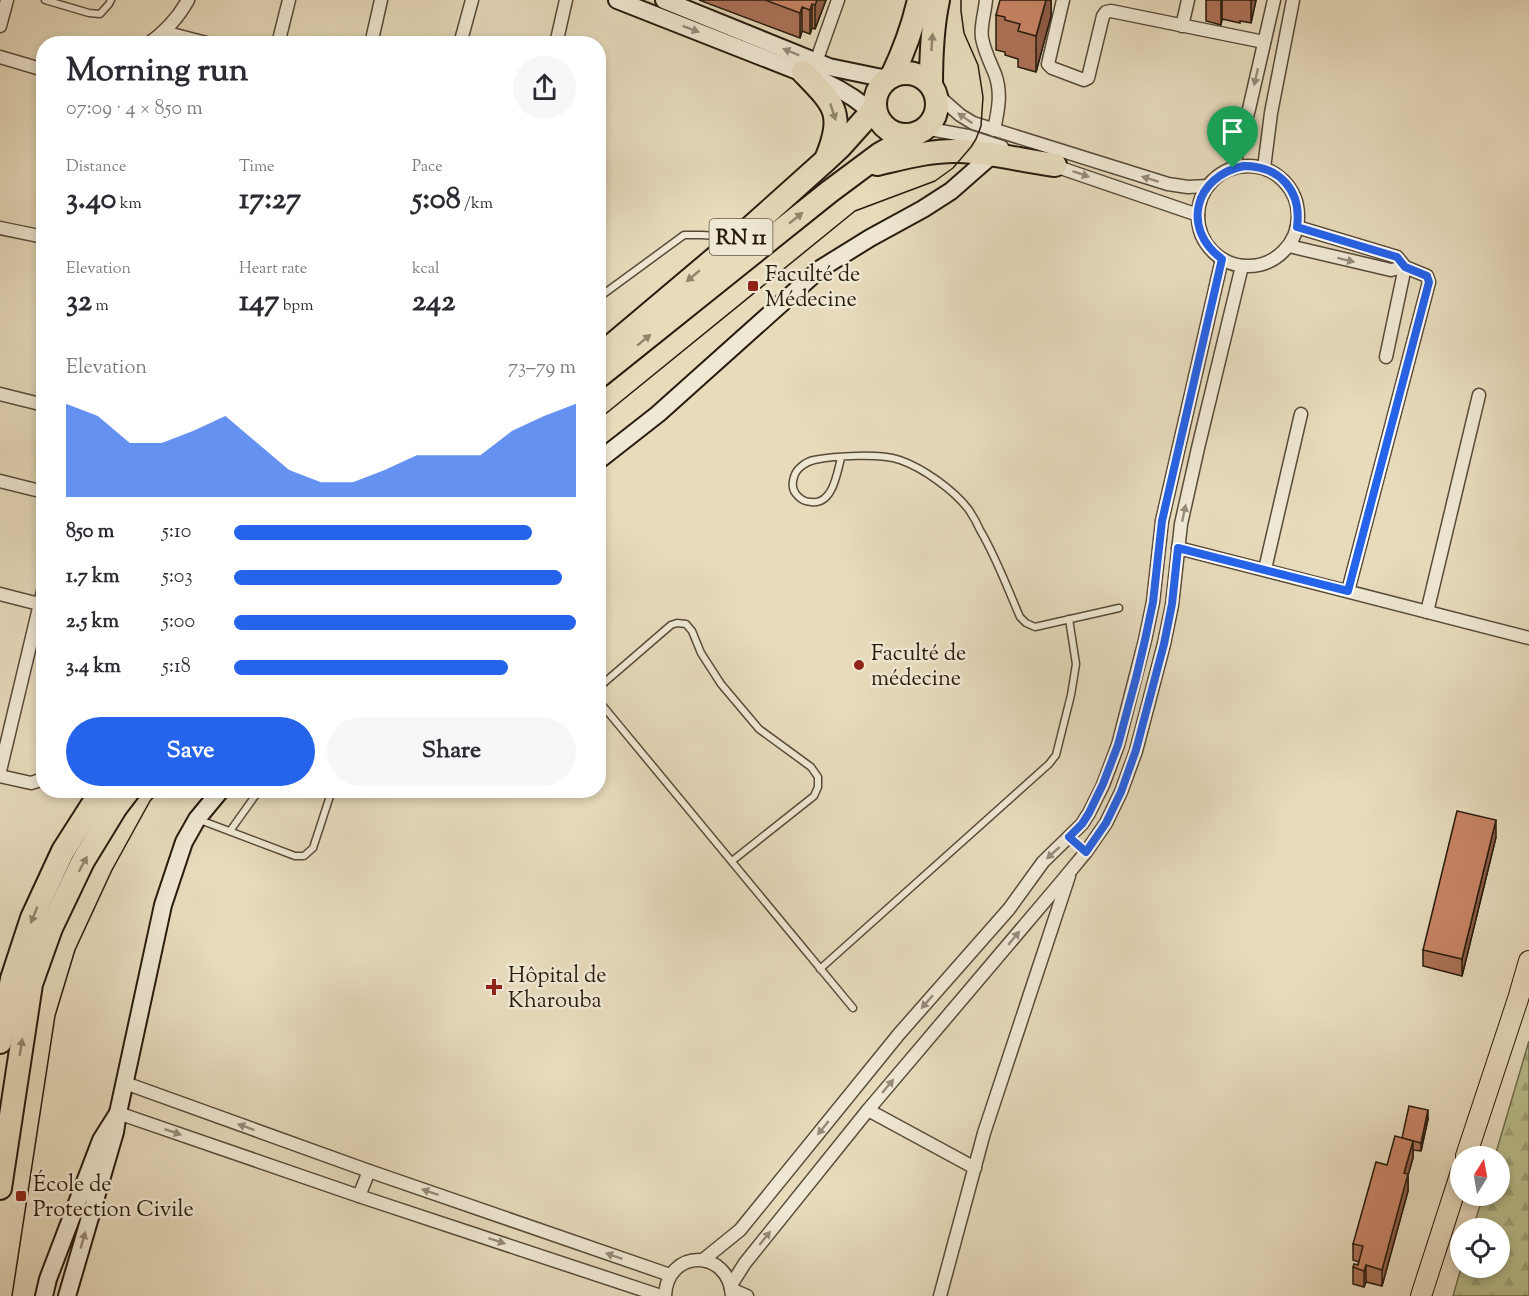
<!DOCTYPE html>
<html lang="en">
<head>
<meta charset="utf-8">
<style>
  body { margin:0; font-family:"Sorts Mill Goudy",serif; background:#f7f7f7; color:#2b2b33; height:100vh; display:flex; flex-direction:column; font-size:22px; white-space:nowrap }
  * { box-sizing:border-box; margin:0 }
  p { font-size:20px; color:#7c7c81 }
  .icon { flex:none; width:33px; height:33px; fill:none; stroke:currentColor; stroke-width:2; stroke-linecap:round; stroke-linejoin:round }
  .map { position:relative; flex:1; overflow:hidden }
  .drawer { position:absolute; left:36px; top:36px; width:570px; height:762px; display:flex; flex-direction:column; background:#fff; border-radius:24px; box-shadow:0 3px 9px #0003 }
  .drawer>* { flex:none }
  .needle { width:39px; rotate:11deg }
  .tools { position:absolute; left:1450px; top:1146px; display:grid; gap:12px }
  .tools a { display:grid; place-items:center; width:60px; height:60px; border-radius:50%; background:#fff; box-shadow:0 3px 9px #0003; font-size:30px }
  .pin { position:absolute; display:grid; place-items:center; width:51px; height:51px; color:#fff; margin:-62px -26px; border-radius:50% 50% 50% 0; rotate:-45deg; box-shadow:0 0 6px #0007 }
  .pin .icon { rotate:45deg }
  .round { display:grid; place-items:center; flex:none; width:63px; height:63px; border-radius:32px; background:#f7f7f7 }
  .summary { display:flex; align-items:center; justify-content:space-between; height:102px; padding:0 30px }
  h1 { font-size:33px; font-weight:700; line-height:45px }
  .metrics { display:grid; grid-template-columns:repeat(3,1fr); gap:9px; height:102px; padding:6px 30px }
  .metrics div { display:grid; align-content:center }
  .metrics b { font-size:30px; font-weight:700 }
  .metrics small { font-size:16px; font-weight:400 }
  .metrics p { font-size:16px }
  .chart { height:168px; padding:12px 30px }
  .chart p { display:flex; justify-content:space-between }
  .chart svg { width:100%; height:108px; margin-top:6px; fill:#2563eb; opacity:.7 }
  .cta { display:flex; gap:12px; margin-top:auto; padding:12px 30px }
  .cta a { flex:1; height:69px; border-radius:36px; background:#2563eb; color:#fff; font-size:24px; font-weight:700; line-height:69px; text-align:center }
  .cta a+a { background:#f7f7f7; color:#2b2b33 }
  ul { padding:0 30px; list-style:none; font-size:20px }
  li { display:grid; grid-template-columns:96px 72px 1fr; align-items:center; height:45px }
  li i { height:15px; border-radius:8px; background:#2563eb }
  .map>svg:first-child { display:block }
</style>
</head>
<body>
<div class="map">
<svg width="1529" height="1296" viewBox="0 0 1529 1296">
  <defs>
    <pattern id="forest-firs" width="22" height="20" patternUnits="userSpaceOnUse" patternTransform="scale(1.5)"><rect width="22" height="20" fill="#b9bf8e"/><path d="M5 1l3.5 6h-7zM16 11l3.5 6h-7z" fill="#9fa479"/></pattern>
  </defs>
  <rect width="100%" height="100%" fill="#e7dbbc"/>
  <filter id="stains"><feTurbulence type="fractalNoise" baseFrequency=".00333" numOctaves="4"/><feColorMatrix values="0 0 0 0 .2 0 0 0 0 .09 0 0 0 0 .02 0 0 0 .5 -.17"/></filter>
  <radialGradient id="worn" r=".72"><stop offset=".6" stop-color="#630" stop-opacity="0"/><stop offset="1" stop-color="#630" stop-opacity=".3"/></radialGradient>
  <path fill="url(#forest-firs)" stroke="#706d4e" stroke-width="1.5" d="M1529 1041V1296H1453L1461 1268H1500V1228H1473L1483 1196H1500V1156H1495Z"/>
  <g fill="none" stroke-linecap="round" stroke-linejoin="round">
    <defs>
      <g id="lane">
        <path d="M45 0 89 13 100 14 109 4 111 0"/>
        <path d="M598 298 684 235H702L730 237"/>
        <path d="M841 458C837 473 833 505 811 502 805 502 800 499 796 494 792 489 792 483 794 477 796 469 805 462 814 460 834 456 880 453 900 460 923 468 954 490 969 510 973 516 977 523 980 530 996 557 1007 587 1020 617L1026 623 1035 627 1119 608"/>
        <path d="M598 688 671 625 677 623 686 624 692 631 701 653 721 684 759 729 811 767 818 777V787L814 796 732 861"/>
        <path d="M598 700 853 1008"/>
        <path d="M200 820 295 856H304L313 848 332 790"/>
        <path d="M230 831 255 796 261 790"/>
        <path d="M820 969 1049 764 1056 755 1071 695 1076 664 1069 619"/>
      </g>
      <g id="street">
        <path d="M986 0C985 12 980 27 982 38 984 50 990 62 995 74 1002 93 998 111 994 130"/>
        <path d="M1063 0 1048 64 1052 68 1084 80 1088 78 1103 16 1106 12 1111 11 1264 42"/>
        <path d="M0 26 7 0"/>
        <path d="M1182 26 1188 0"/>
        <path d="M164 32 210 44"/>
        <path d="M148 44C165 32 178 18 188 0"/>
        <path d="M278 44 289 0"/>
        <path d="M371 44 381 0"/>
        <path d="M460 44 472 0"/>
        <path d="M556 44 566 0"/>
        <path d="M0 57 44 70"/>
        <path d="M816 62 838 0"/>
        <path d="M935 93 960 115 973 123 1168 184 1188 187 1208 186"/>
        <path d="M924 128 968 136 1002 147"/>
        <path d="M1049 164 1198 215"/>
        <circle cx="1248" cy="216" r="50"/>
        <path d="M1233 168 1249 109 1274 0"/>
        <path d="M1264 168 1271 113 1293 0"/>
        <path d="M1297 227 1397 257 1405 267 1427 276 1429 282 1348 591"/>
        <path d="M0 228 44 237"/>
        <path d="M1289 246 1391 270 1405 267"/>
        <path d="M1386 357 1405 267"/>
        <path d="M0 394 44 405"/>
        <path d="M0 481 44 492"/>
        <path d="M1178 548 1529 638"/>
        <path d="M1265 569 1301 414"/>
        <path d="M0 594 39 604"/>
        <path d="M1427 612 1479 395"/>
        <path d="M0 771 44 587"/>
        <path d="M0 776 31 783 44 779"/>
        <path d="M125 1083 369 1171 670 1275"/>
        <path d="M868 1110 975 1168"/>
        <path d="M118 1113 359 1196 661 1296"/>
        <path d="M359 1196 369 1171"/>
        <path d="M703 1260 740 1230 899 1034 1009 909 1043 862 1082 824 1089 813 1103 785 1118 745 1145 640 1153 602 1162 521 1222 259"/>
        <path d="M731 1285 745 1263 868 1110 1062 881 1086 852 1106 823 1121 792 1136 751 1164 644 1172 605 1181 524 1198 448 1242 266"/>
        <path d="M731 1289 747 1296"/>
        <path d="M665 1296C667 1248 729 1248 732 1296"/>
        <path d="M940 1296 984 1133 1069 876"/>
      </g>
      <g id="secondary">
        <path d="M617 0 823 81C845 91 862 102 879 119"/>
        <path d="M664 0 829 67 887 79"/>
        <path d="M598 461 658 414 820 269 870 238 923 209 951 191 992 155"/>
        <path d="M118 1113 163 905 184 842 197 819 221 790"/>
        <path d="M44 1296 48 1279 101 1140 118 1113 115 1132 67 1296"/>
      </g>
      <g id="primary">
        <path d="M1466 1156 1518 999 1529 961"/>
        <path d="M1421 1296 1461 1172"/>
      </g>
      <g id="highway">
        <path d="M803 72C834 104 845 113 827 157"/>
        <circle cx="906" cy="104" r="31"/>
        <path d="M892 76C904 51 913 26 919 0"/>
        <path d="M931 85C931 56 932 28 938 0"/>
        <path d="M877 164C903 158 931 150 959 151 991 152 1023 161 1055 165"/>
        <path d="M598 357 739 238 826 160 840 147 875 108"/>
        <path d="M598 377 829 192 880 154 917 133"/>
        <path d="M0 1042 12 979 32 918 63 851 102 790"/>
        <path d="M0 1188 31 984 51 928 83 861 116 807 129 790"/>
      </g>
    </defs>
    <use href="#lane" stroke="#584b3a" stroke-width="9"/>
    <use href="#street" stroke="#584b3a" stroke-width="15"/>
    <use href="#secondary" stroke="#281b0e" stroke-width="20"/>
    <use href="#primary" stroke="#281b0e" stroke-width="22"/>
    <use href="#highway" stroke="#281b0e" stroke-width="26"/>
    <use href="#lane" stroke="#efe8d3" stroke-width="6"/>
    <use href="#street" stroke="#efe8d3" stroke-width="12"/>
    <use href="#secondary" stroke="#efe8d3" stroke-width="16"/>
    <use href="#primary" stroke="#e7dbbc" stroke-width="20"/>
    <use href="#highway" stroke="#e7dbbc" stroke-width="22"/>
    <g stroke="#281b0e" stroke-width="1.5">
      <path d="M598 420 855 211 935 181 953 168 971 147 976 139 981 126 983 97 978 65 964 33 961 11V0"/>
      <path d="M12 1296 55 1016 75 950 112 870 150 801 160 790"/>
    </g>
  </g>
  <g fill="#ac7258" stroke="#281b0e" stroke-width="1.5">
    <path d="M699 0H826L815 29 812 28 810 34 802 31 800 38Z"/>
    <path d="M1051 0V16L1036 72 1018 67V59L1005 55V52L996 50V15Z"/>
    <path d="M1206 0H1256L1251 23 1240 21V23L1222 19 1221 25 1206 21Z"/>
    <path d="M1496 837 1462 976 1423 966V950Z"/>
    <path d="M1428 1119 1421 1151 1413 1150V1158L1408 1175V1191L1382 1286 1366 1282 1364 1287 1353 1284V1267L1358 1265 1359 1262 1353 1260V1244L1402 1138Z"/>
  </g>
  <g fill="#8c5d47" stroke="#281b0e" stroke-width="1.5">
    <path d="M817 0H826L815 29V5Z"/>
    <path d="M1046 0H1051V16L1036 72V36Z"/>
    <path d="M1221 0H1222V19L1221 25Z"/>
    <path d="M1251 0H1256L1251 23Z"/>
    <path d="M812 4V28L810 34V10Z"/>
    <path d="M802 7V31L800 38V13Z"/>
    <path d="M1496 820V837L1462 976V959Z"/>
    <path d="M1428 1110V1119L1421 1151V1143Z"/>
    <path d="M1413 1141V1158L1408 1175V1191L1382 1286V1270L1404 1173Z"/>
    <path d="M1366 1265V1282L1364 1287V1271Z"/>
  </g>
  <g fill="#c88566" stroke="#281b0e" stroke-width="1.5">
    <path d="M765 0H817L815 5 812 4 810 10 802 7 800 13Z"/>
    <path d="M1000 0H1046L1036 36 1018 31 1020 24 1005 20V17L996 15Z"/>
    <path d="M1457 811 1496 820 1462 959 1423 950Z"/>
    <path d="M1409 1106 1428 1110 1421 1143 1402 1138Z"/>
    <path d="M1395 1136 1413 1141 1404 1173 1408 1174 1382 1270 1366 1265 1364 1271 1353 1267 1354 1264 1358 1265 1363 1246 1353 1244 1376 1162 1387 1165Z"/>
  </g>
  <defs><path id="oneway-solid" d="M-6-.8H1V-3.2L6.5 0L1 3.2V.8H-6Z" transform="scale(1.5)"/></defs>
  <g fill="#958c7a">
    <use href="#oneway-solid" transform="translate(691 29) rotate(21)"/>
    <use href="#oneway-solid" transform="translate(791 52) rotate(-158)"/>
    <use href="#oneway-solid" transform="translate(1256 77) rotate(103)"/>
    <use href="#oneway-solid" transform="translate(965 118) rotate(-145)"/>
    <use href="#oneway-solid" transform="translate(1081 174) rotate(19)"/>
    <use href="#oneway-solid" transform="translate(1150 179) rotate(-163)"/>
    <use href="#oneway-solid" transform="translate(1346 260) rotate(14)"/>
    <use href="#oneway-solid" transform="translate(1184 513) rotate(-78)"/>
    <use href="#oneway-solid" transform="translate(1053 853) rotate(138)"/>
    <use href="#oneway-solid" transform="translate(1014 938) rotate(-50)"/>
    <use href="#oneway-solid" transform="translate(927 1002) rotate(131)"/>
    <use href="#oneway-solid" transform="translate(888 1086) rotate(-50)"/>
    <use href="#oneway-solid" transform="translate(246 1127) rotate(-160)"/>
    <use href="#oneway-solid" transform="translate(823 1128) rotate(129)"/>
    <use href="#oneway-solid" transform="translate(173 1132) rotate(19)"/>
    <use href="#oneway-solid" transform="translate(430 1192) rotate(-161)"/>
    <use href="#oneway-solid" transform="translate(765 1238) rotate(-51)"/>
    <use href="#oneway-solid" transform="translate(83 1240) rotate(-74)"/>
    <use href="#oneway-solid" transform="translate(497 1241) rotate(18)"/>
    <use href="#oneway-solid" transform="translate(614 1256) rotate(-161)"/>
  </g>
  <g fill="#91856e">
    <use href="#oneway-solid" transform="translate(932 42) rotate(-86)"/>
    <use href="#oneway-solid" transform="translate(833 112) rotate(72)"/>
    <use href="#oneway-solid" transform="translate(796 218) rotate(-39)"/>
    <use href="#oneway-solid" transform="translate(693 276) rotate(140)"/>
    <use href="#oneway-solid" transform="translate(644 340) rotate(-39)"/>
    <use href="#oneway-solid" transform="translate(83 864) rotate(-62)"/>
    <use href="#oneway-solid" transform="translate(34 915) rotate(112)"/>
    <use href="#oneway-solid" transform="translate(21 1047) rotate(-81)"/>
  </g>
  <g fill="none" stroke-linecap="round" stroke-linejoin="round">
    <defs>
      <path id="route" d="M1244 166C1280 166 1302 191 1297 227L1397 257 1405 267 1427 276 1429 282 1348 591 1178 548 1172 604 1164 644 1136 750 1121 792 1106 823 1086 852 1069 837 1082 824 1089 813 1103 784 1118 745 1136 678 1145 640 1153 602 1162 521 1222 259C1181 229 1194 176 1244 166Z"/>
    </defs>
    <use href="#route" stroke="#fff" stroke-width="12"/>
    <use href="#route" stroke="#2563eb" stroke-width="8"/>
  </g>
  <g fill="#8f2418" stroke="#efe8d3" stroke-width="2">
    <rect x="747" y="280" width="12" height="12" rx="3"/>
    <circle cx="859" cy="665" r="6"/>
    <path d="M491 978h6v6h6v6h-6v6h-6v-6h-6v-6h6z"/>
    <rect x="15" y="1190" width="12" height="12" rx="3"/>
  </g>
  <g text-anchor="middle" stroke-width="5" stroke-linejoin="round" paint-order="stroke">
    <rect fill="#efe8d3" stroke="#645849" stroke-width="1.5" x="709.5" y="219" width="63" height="36" rx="4.5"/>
    <g font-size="21" font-weight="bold" fill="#281b0e">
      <text x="741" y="244">RN 11</text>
    </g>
    <g font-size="22" fill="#281b0e" stroke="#efe8d3" text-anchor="start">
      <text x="765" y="281">Faculté de<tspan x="765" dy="25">Médecine</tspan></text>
      <text x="871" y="660">Faculté de<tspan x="871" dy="25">médecine</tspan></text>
      <text x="508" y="982">Hôpital de<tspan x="508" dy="25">Kharouba</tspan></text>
      <text x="33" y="1191">École de<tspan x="33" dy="25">Protection Civile</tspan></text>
    </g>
  </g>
  <rect width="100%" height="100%" filter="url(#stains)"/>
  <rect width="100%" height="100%" fill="url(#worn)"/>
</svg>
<div class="tools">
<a><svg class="needle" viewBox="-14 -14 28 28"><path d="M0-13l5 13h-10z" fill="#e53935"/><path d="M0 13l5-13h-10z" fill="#7c7c81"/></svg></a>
<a><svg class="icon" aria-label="locate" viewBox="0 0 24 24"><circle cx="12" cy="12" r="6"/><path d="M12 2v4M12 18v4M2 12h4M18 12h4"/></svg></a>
</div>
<div class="pin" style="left:1233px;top:168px;background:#1e9e55"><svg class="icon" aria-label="arrive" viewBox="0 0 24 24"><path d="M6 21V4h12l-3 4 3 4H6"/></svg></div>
<section class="drawer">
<div class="summary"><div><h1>Morning run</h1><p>07:09 · 4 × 850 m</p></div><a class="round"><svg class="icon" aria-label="share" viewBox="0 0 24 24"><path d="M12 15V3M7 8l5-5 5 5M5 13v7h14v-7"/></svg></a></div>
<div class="metrics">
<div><p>Distance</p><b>3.40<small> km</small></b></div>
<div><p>Time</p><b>17:27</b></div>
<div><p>Pace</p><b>5:08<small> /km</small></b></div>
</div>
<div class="metrics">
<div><p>Elevation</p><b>32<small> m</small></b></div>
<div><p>Heart rate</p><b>147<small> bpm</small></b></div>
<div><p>kcal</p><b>242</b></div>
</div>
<div class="chart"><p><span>Elevation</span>73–79 m</p>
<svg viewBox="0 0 160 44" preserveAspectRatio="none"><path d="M0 44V6L10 11L20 22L30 22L40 17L50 11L60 22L70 33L80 38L90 38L100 33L110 27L120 27L130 27L140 17L150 11L160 6V44z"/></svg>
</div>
<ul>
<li><b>850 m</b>5:10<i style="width:87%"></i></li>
<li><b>1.7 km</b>5:03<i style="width:96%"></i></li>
<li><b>2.5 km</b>5:00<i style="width:100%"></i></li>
<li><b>3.4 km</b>5:18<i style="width:80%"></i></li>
</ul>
<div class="cta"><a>Save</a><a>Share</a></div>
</section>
</div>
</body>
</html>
